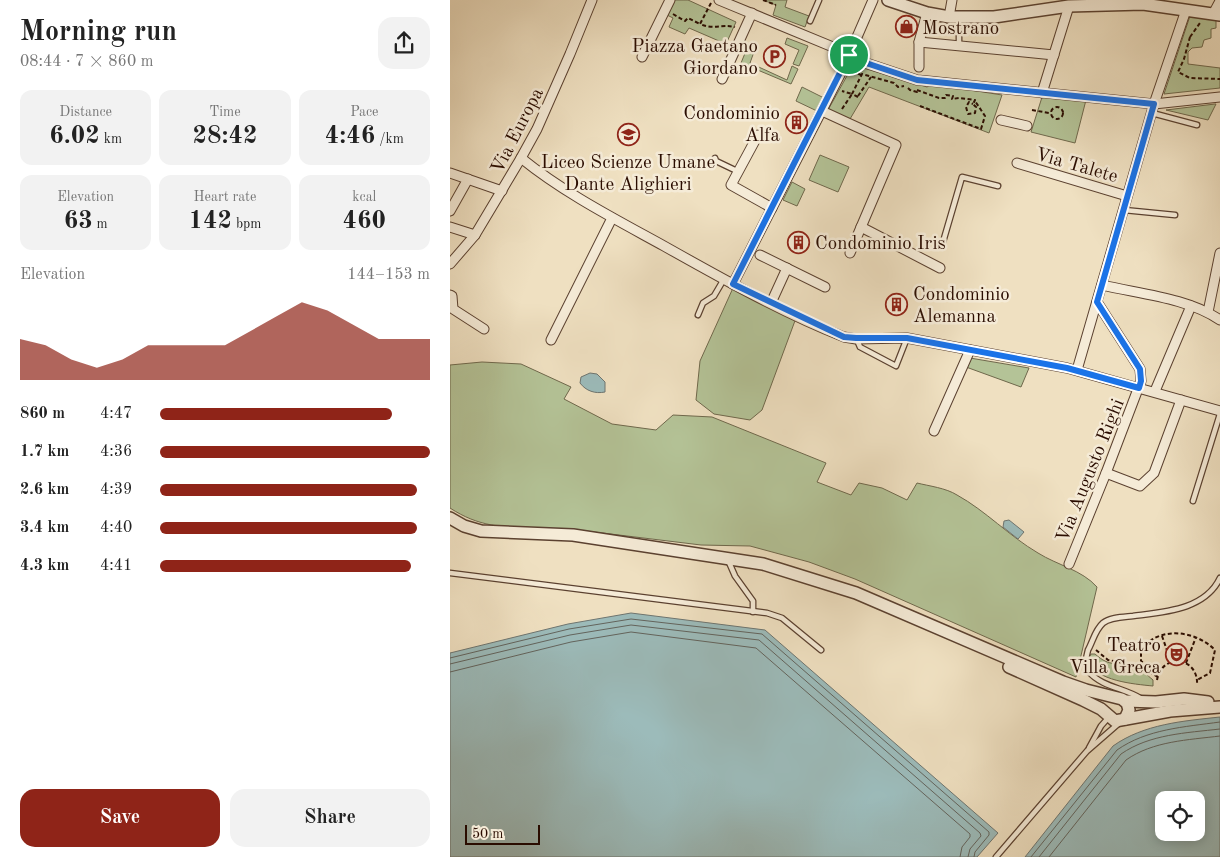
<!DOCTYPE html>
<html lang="en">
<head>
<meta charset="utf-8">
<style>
  body { margin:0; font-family:"Old Standard TT",serif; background:#f2f2f2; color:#222; height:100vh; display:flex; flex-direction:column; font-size:19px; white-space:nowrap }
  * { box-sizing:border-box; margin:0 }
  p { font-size:16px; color:#767676 }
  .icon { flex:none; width:28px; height:28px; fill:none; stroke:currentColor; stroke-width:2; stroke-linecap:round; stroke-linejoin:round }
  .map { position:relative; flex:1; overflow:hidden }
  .side { display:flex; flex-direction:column; background:#fff; width:450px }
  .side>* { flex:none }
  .tools { position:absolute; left:705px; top:791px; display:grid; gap:10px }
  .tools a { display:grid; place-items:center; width:50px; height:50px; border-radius:10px; background:#fff; box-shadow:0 2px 12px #0003; font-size:25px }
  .scale { position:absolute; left:15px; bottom:12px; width:75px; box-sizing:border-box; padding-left:5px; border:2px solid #2a0c00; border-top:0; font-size:14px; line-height:18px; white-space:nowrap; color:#2a0c00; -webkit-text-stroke:4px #f5ebd7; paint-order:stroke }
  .pin { position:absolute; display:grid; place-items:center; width:42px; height:42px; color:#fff; margin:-21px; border:2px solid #fff; border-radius:50%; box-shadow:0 1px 5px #0007 }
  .round { display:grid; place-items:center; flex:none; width:52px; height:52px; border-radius:15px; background:#f2f2f2 }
  .overview { display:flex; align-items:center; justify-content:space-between; height:85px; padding:0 20px }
  h1 { font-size:28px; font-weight:600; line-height:38px }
  .metrics { display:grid; grid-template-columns:repeat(3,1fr); gap:8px; height:85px; padding:5px 20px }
  .metrics div { display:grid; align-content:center; border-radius:12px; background:#f2f2f2; text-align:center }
  .metrics b { font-size:25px; font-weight:600 }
  .metrics small { font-size:14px; font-weight:400 }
  .metrics p { font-size:14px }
  .chart { height:140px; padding:10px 20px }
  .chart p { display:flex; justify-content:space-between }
  .chart svg { width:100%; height:90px; margin-top:5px; fill:#8f2418; opacity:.7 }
  .action { display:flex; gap:10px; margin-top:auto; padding:10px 20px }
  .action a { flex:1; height:58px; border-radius:15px; background:#8f2418; color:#fff; font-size:20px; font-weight:600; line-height:58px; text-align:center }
  .action a+a { background:#f2f2f2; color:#222 }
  ul { padding:0 20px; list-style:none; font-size:16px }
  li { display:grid; grid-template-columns:80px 60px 1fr; align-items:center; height:38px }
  li i { height:12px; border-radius:6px; background:#8f2418 }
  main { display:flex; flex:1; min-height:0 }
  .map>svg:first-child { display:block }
</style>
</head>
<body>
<main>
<section class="side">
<div class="overview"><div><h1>Morning run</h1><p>08:44 · 7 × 860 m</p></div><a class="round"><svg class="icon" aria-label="share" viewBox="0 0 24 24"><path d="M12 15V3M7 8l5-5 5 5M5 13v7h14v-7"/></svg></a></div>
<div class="metrics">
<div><p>Distance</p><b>6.02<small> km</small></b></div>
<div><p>Time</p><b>28:42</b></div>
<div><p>Pace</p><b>4:46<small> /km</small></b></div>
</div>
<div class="metrics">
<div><p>Elevation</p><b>63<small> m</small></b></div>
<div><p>Heart rate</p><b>142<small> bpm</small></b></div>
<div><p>kcal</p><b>460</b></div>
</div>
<div class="chart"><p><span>Elevation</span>144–153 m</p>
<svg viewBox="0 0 160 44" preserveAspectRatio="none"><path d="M0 44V24L10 27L20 34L30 38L40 34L50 27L60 27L70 27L80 27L90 20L100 13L110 6L120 10L130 17L140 24L150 24L160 24V44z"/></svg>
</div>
<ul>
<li><b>860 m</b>4:47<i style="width:86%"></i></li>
<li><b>1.7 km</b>4:36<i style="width:100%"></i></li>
<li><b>2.6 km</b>4:39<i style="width:95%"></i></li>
<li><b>3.4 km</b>4:40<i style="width:95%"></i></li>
<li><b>4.3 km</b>4:41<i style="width:93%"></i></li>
</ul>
<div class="action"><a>Save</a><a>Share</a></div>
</section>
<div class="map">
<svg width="770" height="857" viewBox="0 0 770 857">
  <rect width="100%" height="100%" fill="#efe0c1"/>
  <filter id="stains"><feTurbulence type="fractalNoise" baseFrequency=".004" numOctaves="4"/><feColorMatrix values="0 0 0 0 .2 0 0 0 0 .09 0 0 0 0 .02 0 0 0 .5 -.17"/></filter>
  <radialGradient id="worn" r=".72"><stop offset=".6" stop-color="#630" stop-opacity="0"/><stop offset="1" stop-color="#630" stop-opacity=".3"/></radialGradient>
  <g fill="#b4c397" stroke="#6f684c">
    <path d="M224 0H238L286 22 276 44 239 28 235 34 219 27 223 18 217 15Z"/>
    <path d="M313 0H337L335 7 359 16 355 27 323 15 326 5Z"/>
    <path d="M740 16 766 20V28L761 29V38L754 40 752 47 742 48 738 52V64L770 68V88L714 94Z"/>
    <path d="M337 38 358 46 349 66 343 64 349 50 335 44Z"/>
    <path d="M298 46 305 49 300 63 337 80 342 66 348 69 341 84 291 63Z"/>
    <path d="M403 65 477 87 482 84 552 95 539 133 419 87 400 119 378 110Z"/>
    <path d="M352 87 374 98 367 111 346 101Z"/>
    <path d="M593 94 636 100 625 143 581 132Z"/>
    <path d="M766 104 758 120 716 110 765 104Z"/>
    <path d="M370 155 399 167 388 192 359 180Z"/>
    <path d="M342 182 355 189 347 206 333 200Z"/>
    <path d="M283 288 346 318 312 410 300 420 264 414 246 400 250 361Z"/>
    <path d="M520 358 579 368 571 387 516 367Z"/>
    <path d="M32 362 71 364 121 387 114 399 162 424 206 430 223 415 262 417 376 463 367 482 401 495 409 483 432 488 457 500 467 483C479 486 496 488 507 495 536 511 559 536 588 553 607 565 632 570 647 587L626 677 405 579 359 562 300 546 251 545 136 531C119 532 102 531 85 529 52 527 29 527 0 508V365Z"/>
    <path d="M641 654H645C661 668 665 661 682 666 691 669 697 675 703 680V686C683 684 647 681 637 661Z"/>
  </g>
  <g fill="#9cbbba" stroke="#6e7570" fill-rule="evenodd">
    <path d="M140 373 147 374 155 382V392C145 394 136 391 130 383L131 377Z"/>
    <path d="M559 520 574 532 568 539 553 527 554 521Z"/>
    <path d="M181 613 315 630 548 833 527 857H0V653L118 624Z"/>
    <path d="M770 717V857H575L663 746C694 724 733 721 770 717ZM714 800H746V832H714Z"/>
  </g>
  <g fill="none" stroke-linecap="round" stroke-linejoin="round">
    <g stroke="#63645d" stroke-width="1">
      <path d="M0 658 119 629 181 619 312 634 539 832V835L525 852 524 857"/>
      <path d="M0 664 120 635 181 625 309 640 530 833 531 836 520 849 518 857"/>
      <path d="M0 672 121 642 181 632 306 648 520 834V837L512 847 510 857"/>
      <path d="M581 857 667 750C697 729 734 727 770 722"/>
      <path d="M589 857 671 754C700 734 736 733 770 729"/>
      <path d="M599 857 676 760C703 741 738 740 770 736"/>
    </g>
    <defs>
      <g id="service">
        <path d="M360 21 369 0"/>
        <path d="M509 45V18"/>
        <path d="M702 113 747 125"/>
        <path d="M265 158 266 161 289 172"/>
        <path d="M674 210 725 215"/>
        <path d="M493 242 512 177 548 186"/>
        <path d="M248 315 253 303 264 296 274 279"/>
        <path d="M407 340 410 347 446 366 457 338"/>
        <path d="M743 501 770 414"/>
        <path d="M278 560 285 576 303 601V612"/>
        <path d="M0 573 317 613 332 618 371 650"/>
        <path d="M690 698C674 688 652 687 639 672 634 667 636 657 638 650 643 641 645 630 653 623 660 617 673 617 683 616 714 612 755 610 770 578"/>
        <path d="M639 748 651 726 659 717"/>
        <path d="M546 857 637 751 668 724"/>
      </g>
      <g id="minor">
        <path d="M269 0 395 52 404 59 467 80 478 81 704 104 770 97"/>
        <path d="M763 14 770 1"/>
        <path d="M499 17 502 0"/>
        <path d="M469 42 604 55"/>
        <path d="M192 57 220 0"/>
        <path d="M469 67V42L477 13"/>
        <path d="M272 79 302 13"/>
        <path d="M592 93 619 6"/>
        <path d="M372 111 446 145 400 253"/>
        <path d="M551 120 577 126"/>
        <path d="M308 135 281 185 322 208"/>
        <path d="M71 158C114 193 165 219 214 246 271 278 333 313 394 337L406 339 457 338 617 368 770 411"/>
        <path d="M567 163 677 196"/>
        <path d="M0 173 52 191"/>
        <path d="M0 211 18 179"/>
        <path d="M0 227 25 235"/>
        <path d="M411 227 490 268"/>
        <path d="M310 255 375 287"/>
        <path d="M0 264 25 235 71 158 87 129 120 54 142 0"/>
        <path d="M283 284 394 67 423 0"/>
        <path d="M652 285C690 294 738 298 770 320"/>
        <path d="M0 295 2 296 3 309 34 329"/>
        <path d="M321 303 337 268"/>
        <path d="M758 312 770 253"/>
        <path d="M101 340 162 218"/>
        <path d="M627 370 704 104 736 10"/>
        <path d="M705 391 741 306"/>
        <path d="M484 431 520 350"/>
        <path d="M656 473 690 486 704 473 731 400"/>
        <path d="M619 564 656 473 691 381 690 369 647 302"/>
      </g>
      <g id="tertiary">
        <path d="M438 0 477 13 499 17H544L619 6 693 4 770 15"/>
        <path d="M0 518 14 526 31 531 123 535 313 564 406 593 613 682 636 690 672 699 677 703 679 710 675 719"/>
        <path d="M559 667 633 700 651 709 665 721 720 711 770 707"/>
        <path d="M675 701 706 702 734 699 758 702"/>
      </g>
    </defs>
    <use href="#service" stroke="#5b4130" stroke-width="7"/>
    <use href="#minor" stroke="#5b4130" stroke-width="11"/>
    <use href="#tertiary" stroke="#5b4130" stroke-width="14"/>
    <g stroke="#2a0c00" stroke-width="2" stroke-dasharray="4 2.5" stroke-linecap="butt">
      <path d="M313 0 326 5"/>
      <path d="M261 3 250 24C264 30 271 24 285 27"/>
      <path d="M223 14 235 21 238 18 250 24"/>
      <path d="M740 37 734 59 728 72 740 78 770 79"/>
      <path d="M740 37 750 23"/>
      <path d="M402 71 411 75"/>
      <path d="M458 88 460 90 467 92V90"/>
      <path d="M467 90 489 98H495L496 95 503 96 502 99 509 98 525 100 523 104 526 107 525 113 518 114 516 107 519 102 523 104"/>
      <path d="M408 96 421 77"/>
      <path d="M408 97 402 94 412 74 444 83 448 87 454 86"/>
      <path d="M470 106 531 129 535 116 525 101"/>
      <circle cx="607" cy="113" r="6"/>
      <path d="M392 109 402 94 392 91"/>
      <path d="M582 110 599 113"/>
      <path d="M712 636 721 662"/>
      <path d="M646 650 658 660 687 665 708 677"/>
      <path d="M736 663 746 637"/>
      <path d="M709 673 691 661V649C710 626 745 630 765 650L760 673 747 680"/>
      <path d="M707 680C712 652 749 657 747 685"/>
    </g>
    <use href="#service" stroke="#f5ebd7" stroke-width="4.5"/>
    <use href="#minor" stroke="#f5ebd7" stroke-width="9"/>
    <use href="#tertiary" stroke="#f5ebd7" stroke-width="11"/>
  </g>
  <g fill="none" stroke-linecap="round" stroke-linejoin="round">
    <defs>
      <path id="route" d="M399 55 404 59 467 80 704 104 647 302 690 369 691 381 689 388 617 368 457 338H406L394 337 283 284Z"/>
    </defs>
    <use href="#route" stroke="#fff" stroke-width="10"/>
    <use href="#route" stroke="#1a73e8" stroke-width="6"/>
  </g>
  <defs>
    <symbol id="shop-ring" viewBox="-11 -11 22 22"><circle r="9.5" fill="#f5ebd7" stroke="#8f2418" stroke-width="1.5"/><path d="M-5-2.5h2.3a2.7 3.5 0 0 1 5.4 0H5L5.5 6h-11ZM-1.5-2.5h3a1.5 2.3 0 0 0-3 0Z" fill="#8f2418"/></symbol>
    <symbol id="parking-ring" viewBox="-11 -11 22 22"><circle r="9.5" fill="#f5ebd7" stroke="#8f2418" stroke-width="1.5"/><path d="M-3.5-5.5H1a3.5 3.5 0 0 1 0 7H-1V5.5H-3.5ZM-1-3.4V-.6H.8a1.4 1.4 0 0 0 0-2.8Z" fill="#8f2418"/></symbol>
    <symbol id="building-ring" viewBox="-11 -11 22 22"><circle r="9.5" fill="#f5ebd7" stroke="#8f2418" stroke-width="1.5"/><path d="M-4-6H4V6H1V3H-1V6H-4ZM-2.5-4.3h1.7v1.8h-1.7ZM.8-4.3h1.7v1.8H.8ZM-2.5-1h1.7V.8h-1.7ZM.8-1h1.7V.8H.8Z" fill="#8f2418"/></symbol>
    <symbol id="school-ring" viewBox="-11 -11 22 22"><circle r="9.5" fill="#f5ebd7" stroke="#8f2418" stroke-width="1.5"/><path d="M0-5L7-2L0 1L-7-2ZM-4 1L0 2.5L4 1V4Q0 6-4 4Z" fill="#8f2418"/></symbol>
    <symbol id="theatre-ring" viewBox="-11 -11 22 22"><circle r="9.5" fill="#f5ebd7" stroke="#8f2418" stroke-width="1.5"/><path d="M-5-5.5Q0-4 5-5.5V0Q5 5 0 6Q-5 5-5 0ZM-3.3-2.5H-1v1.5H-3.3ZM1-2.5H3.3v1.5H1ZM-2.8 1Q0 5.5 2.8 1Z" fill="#8f2418"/></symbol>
  </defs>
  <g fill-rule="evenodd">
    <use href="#shop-ring" x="444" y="14" width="25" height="25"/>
    <use href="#parking-ring" x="312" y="44" width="25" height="25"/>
    <use href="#building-ring" x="334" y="110" width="25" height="25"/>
    <use href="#school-ring" x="166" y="122" width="25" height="25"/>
    <use href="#building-ring" x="336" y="230" width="25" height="25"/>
    <use href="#building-ring" x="434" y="292" width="25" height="25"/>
    <use href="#theatre-ring" x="714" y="642" width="25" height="25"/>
  </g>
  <g text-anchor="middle" stroke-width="5" stroke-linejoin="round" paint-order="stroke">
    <g font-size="19" fill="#2a0c00" stroke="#f5ebd7" text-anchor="start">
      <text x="472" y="34">Mostrano</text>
      <text x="308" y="52" text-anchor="end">Piazza Gaetano<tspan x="308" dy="22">Giordano</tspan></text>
      <text x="330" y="119" text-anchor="end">Condominio<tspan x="330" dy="22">Alfa</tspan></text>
      <text x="178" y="168" text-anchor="middle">Liceo Scienze Umane<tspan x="178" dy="22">Dante Alighieri</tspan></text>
      <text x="365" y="249">Condominio Iris</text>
      <text x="463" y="300">Condominio<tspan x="463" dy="22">Alemanna</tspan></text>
      <text x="711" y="651" text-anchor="end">Teatro<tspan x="711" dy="22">Villa Greca</tspan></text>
    </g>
    <g font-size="19" fill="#2a0c00" stroke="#f5ebd7">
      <text transform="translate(66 130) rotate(-63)" y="7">Via Europa</text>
      <text transform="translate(627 164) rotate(16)" y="7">Via Talete</text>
      <text transform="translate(639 470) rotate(-68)" y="7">Via Augusto Righi</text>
    </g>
  </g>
  <rect width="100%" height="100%" filter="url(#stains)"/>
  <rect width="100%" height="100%" fill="url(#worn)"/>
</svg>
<div class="tools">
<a><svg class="icon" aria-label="locate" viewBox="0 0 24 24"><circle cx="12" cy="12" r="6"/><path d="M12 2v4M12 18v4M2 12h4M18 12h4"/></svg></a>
</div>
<div class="scale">50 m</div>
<div class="pin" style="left:399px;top:55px;background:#1e9e55"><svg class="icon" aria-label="arrive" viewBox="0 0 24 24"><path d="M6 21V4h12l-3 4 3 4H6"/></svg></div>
</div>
</main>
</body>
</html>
